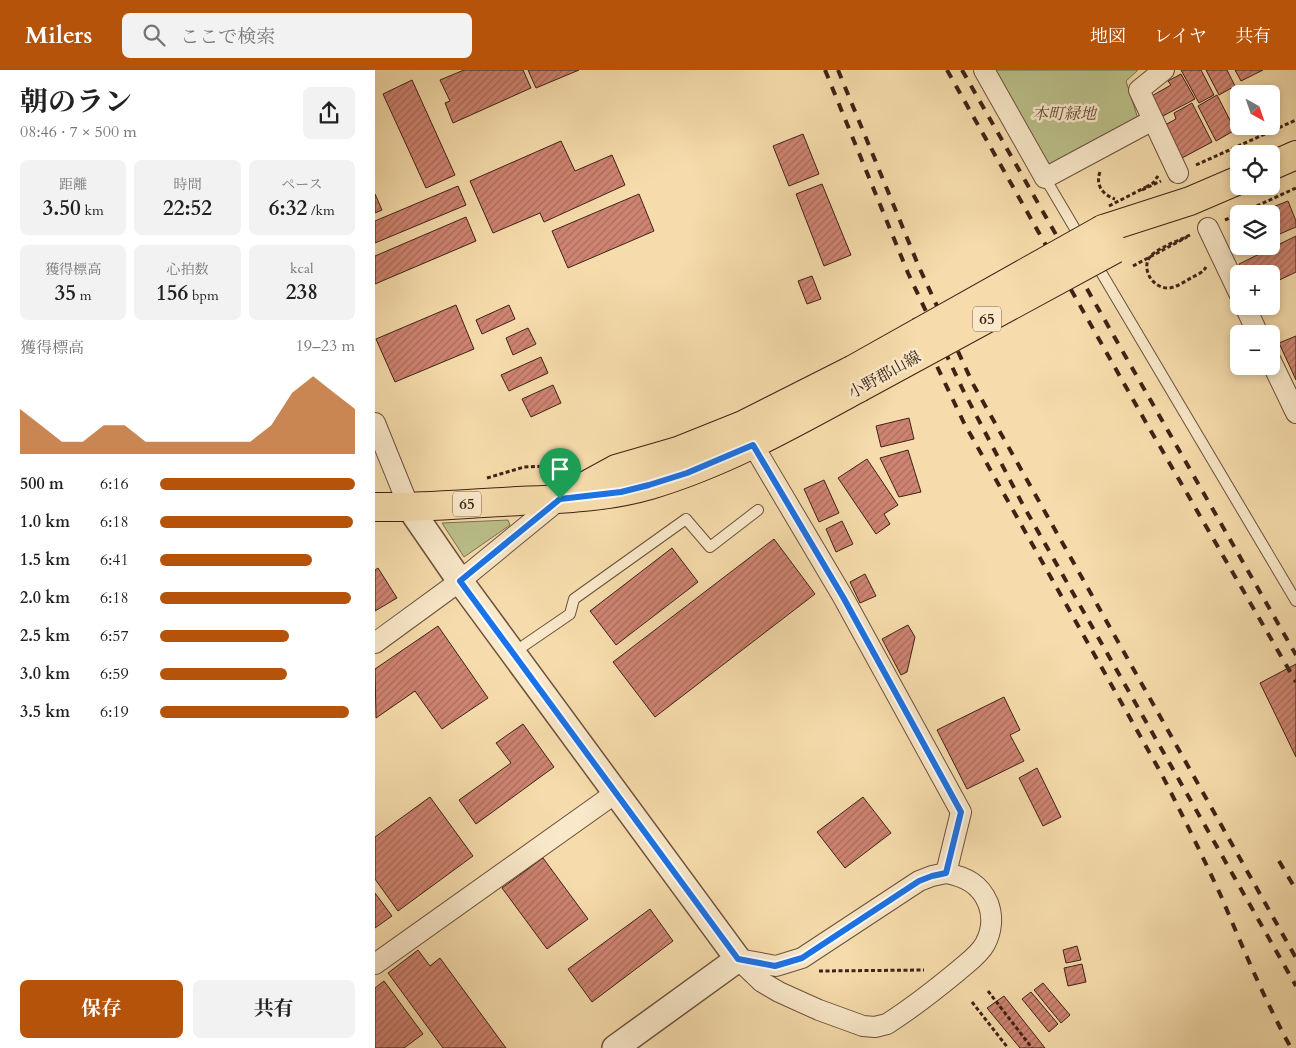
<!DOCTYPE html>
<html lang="ja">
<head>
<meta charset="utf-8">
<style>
  body { margin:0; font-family:Cardo,"Noto Serif JP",serif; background:#f2f2f2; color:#222; height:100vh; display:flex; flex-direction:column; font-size:19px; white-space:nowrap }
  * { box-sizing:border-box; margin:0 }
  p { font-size:16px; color:#767676 }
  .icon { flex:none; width:28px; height:28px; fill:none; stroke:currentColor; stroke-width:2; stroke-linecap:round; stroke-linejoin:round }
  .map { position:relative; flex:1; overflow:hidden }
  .drawer { display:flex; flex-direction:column; background:#fff; width:375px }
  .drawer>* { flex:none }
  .needle { width:32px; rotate:140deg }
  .controls { position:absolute; left:855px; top:15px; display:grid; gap:10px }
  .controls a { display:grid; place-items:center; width:50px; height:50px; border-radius:8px; background:#fff; box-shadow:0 2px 8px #0003; font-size:25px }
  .pin { position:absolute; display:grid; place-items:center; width:42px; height:42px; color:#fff; margin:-51px -21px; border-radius:50% 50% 50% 0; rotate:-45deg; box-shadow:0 0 5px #0007 }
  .pin .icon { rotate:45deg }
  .round { display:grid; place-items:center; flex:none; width:52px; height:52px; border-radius:8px; background:#f2f2f2 }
  .headline { display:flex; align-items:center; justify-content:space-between; height:85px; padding:0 20px }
  h1 { font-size:28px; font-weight:700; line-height:38px }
  .figures { display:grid; grid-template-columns:repeat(3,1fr); gap:8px; height:85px; padding:5px 20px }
  .figures div { display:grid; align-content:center; border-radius:8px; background:#f2f2f2; text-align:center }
  .figures b { font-size:21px; font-weight:700 }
  .figures small { font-size:14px; font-weight:400 }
  .figures p { font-size:14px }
  .chart { height:140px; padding:10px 20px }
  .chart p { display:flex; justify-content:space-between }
  .chart svg { width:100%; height:90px; margin-top:5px; fill:#b45309; opacity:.7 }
  .action { display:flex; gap:10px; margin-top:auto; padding:10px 20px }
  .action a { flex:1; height:58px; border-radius:8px; background:#b45309; color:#fff; font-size:20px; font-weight:700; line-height:58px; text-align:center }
  .action a+a { background:#f2f2f2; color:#222 }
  ul { padding:0 20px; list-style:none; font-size:16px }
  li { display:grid; grid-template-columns:80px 60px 1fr; align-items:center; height:38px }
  li i { height:12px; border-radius:6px; background:#b45309 }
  header { display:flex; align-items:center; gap:30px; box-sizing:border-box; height:70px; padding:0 25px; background:#b45309; color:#fff }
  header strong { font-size:24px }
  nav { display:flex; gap:28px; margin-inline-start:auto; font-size:18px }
  .search { width:350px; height:45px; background:#f2f2f2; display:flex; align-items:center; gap:12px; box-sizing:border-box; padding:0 18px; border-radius:8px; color:#767676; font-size:19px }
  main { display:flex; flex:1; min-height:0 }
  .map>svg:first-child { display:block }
</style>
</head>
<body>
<header>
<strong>Milers</strong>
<div class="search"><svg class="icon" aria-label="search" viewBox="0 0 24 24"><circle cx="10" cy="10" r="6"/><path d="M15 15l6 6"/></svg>ここで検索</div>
<nav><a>地図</a><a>レイヤ</a><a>共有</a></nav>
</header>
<main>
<section class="drawer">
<div class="headline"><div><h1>朝のラン</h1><p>08:46 · 7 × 500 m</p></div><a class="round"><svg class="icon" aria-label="share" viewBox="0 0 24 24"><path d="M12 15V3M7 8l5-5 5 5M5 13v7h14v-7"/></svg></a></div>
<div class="figures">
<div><p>距離</p><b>3.50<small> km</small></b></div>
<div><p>時間</p><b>22:52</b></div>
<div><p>ペース</p><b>6:32<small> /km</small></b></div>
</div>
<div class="figures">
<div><p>獲得標高</p><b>35<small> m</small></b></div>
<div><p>心拍数</p><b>156<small> bpm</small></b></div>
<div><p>kcal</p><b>238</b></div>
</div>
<div class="chart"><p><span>獲得標高</span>19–23 m</p>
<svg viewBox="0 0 160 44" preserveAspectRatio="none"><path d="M0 44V22L10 30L20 38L30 38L40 30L50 30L60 38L70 38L80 38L90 38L100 38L110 38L120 30L130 14L140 6L150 14L160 22V44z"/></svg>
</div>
<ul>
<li><b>500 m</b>6:16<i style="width:100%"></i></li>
<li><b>1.0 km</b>6:18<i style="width:99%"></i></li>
<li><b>1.5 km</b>6:41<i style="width:78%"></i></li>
<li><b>2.0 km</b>6:18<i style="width:98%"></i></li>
<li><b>2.5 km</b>6:57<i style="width:66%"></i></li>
<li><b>3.0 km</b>6:59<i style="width:65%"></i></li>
<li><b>3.5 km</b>6:19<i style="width:97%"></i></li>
</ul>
<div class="action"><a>保存</a><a>共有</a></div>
</section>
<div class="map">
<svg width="921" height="978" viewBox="0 0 921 978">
  <defs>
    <pattern id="building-hatch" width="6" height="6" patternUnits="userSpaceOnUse" patternTransform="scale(1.25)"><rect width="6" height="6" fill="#cf8472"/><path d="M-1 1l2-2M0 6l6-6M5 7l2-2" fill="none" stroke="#a96c5d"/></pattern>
  </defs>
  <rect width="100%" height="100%" fill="#f6dcac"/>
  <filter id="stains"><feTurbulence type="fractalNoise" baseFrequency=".004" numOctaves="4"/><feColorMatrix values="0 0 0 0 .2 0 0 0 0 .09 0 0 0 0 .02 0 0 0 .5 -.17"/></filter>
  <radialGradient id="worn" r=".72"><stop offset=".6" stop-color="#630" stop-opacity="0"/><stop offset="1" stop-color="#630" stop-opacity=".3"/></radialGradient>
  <g fill="#bbc08a" stroke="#7d7150">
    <path d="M615 0H763L751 11 764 52 672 100Z"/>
    <path d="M133 450 135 455 89 487 67 453Z"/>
  </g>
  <g fill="url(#building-hatch)" stroke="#3f2216">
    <path d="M89 0H148L156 18 78 53 70 33 75 31 65 10Z"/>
    <path d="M153 0H204L161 18Z"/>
    <path d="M806 0H826L839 25 824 33Z"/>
    <path d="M831 0H852L860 16 844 25Z"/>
    <path d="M860 0H888L866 11Z"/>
    <path d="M806 4 820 29 786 47 775 27 796 15 793 11Z"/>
    <path d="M37 10 80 105 51 118 8 24Z"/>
    <path d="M842 25 860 60 841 71 823 36Z"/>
    <path d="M817 33 837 72 807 88 790 55 801 49 799 43Z"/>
    <path d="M428 64 444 104 414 116 398 76Z"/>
    <path d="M186 71 200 101 237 85 250 115 169 152 165 143 118 163 95 111Z"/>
    <path d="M447 114 476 185 449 196 421 124Z"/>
    <path d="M83 116 91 135 0 173V151Z"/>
    <path d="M0 124 7 140 0 143Z"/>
    <path d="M264 124 279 161 193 198 177 161Z"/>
    <path d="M913 131 921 151V157L900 166 896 157V144H891L890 140Z"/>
    <path d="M91 147 101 171 0 214V186Z"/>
    <path d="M864 154V173L857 157Z"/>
    <path d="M921 166V202L896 214V204H869L864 194Z"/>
    <path d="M865 176H885L868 183Z"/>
    <path d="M437 206 446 229 432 234 423 211Z"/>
    <path d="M81 235 99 279 20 312 1 269Z"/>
    <path d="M134 235 140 249 107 264 101 250Z"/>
    <path d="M153 258 161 274 138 285 131 268Z"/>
    <path d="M921 266V310L904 273Z"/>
    <path d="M166 287 173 303 134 321 126 305Z"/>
    <path d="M178 315 186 333 156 347 147 329Z"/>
    <path d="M534 348 539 369 506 377 501 356Z"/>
    <path d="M533 380 546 422 524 427 505 388Z"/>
    <path d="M492 389 523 435 509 444 515 454 501 464 463 408Z"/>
    <path d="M449 410 464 443 444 452 429 419Z"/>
    <path d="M467 451 478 474 461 482 451 459Z"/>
    <path d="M399 469 440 524 280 647 238 592Z"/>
    <path d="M297 478 323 512 241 575 215 541Z"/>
    <path d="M3 498 22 528 0 541V500Z"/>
    <path d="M490 504 501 526 485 533 475 512Z"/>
    <path d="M533 555 540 567 532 602 526 605 507 569Z"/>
    <path d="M63 556 113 628 67 659 40 621 1 648 0 599Z"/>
    <path d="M921 594V687L885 613Z"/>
    <path d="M629 627 645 660 635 665 649 691 592 719 562 660Z"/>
    <path d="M148 654 179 697 101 754 84 730 136 693 121 673Z"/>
    <path d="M662 698 686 747 668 756 644 708Z"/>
    <path d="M55 727 98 786 23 841 0 809V767Z"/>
    <path d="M488 727 516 763 470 798 442 762Z"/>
    <path d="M168 788 213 849 172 879 127 818Z"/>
    <path d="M0 823 17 846 0 858Z"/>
    <path d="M275 839 298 871 217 932 193 899Z"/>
    <path d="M702 876 706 890 691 893 688 880Z"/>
    <path d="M43 880 55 896 65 888 131 978H68L13 903Z"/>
    <path d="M707 894 711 912 693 916 689 898Z"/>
    <path d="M9 911 48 964 29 978H0V918Z"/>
    <path d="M668 913 695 945 686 953 659 920Z"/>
    <path d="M656 922 683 954 674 962 647 929Z"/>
    <path d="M629 926 670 978H645L612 938Z"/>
  </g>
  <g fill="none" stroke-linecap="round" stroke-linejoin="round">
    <defs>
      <g id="service">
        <path d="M670 108 706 169"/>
        <path d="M720 192 921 531"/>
        <path d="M138 583 195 544 199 529 311 449 335 477 383 440"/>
      </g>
      <g id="minor">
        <path d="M609 0 670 108 778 50"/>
        <path d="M789 0 764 20 803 103"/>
        <path d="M833 158 864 223"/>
        <path d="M870 236 883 264"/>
        <path d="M896 291 921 343"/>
        <path d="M0 353 34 437"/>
        <path d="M378 375 468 527 586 742 571 803"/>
        <path d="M0 573 85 511 185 429"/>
        <path d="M571 803C591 807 605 814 613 833 618 846 617 861 610 874 604 885 592 893 583 901 560 920 537 938 512 954L500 957 488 956 444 940 404 922 387 912 363 889 401 896 427 888 544 811 557 806Z"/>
        <path d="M0 894 242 722"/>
      </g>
      <path id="tertiary" d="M34 437 85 511 363 889 240 978"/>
      <g id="primary">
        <path d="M896 96 921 85"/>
        <path d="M728 159 815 131 864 110"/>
        <path d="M197 423 241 399 303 381 368 355 477 300"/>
        <path d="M0 437C43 438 86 434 128 432 177 429 227 429 275 415 349 393 416 355 484 318"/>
      </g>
    </defs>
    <use href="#service" stroke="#6d503c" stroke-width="12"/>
    <use href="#minor" stroke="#6d503c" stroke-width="22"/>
    <use href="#tertiary" stroke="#6d503c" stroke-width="28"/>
    <use href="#primary" stroke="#3f2216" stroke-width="30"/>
    <g stroke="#3f2216" stroke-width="3" stroke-dasharray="4 2.5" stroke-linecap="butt">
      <path d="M821 95 921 50"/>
      <path d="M725 102C720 115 728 125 740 129"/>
      <path d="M771 117 778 113 783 106"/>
      <path d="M767 120 786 111"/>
      <path d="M864 144 921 118"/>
      <path d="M850 150 864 144"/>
      <path d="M815 165C803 171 790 175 779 183 763 194 776 219 794 218 802 217 809 212 816 208 821 205 828 203 831 197"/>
      <path d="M112 408 149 397 173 396 204 391"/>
      <path d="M444 901 549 900"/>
      <path d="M613 921 657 978"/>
      <path d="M597 932 633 978"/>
    </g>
    <use href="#service" stroke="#f9e8c9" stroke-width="10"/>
    <use href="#minor" stroke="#f9e8c9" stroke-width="20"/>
    <use href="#tertiary" stroke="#f9e8c9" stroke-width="25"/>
    <use href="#primary" stroke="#f6dcac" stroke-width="28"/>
    <g stroke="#3f2216" stroke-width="4" stroke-dasharray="9 9" stroke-linecap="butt">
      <path d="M450 0 533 203 588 320 648 435 921 916"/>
      <path d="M463 0 544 197 598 314 921 888"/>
      <path d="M572 0 769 349 921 612"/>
      <path d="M587 0 921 585"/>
      <path d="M539 248 589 353 786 703C807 744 827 785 846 826 868 878 889 929 916 978"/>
      <path d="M904 791 921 820"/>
    </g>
    <defs>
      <g id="primary-bridge">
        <path d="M477 300 728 159"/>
        <path d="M484 318 740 179"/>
      </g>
    </defs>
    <use href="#primary-bridge" stroke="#3f2216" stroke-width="30" stroke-linecap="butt"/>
    <g stroke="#3f2216" stroke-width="3" stroke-dasharray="4 2.5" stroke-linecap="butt">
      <path d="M734 136 771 117"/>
      <path d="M758 196 812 167"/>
    </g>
    <use href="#primary-bridge" stroke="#f6dcac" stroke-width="28"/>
  </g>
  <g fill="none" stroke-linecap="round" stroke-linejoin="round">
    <defs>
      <path id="route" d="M378 375 468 527 586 742 571 803 557 806 544 811 427 888 400 896 363 889 85 511 185 429 246 422 274 415 312 403Z"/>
    </defs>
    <use href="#route" stroke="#fff" stroke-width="10"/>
    <use href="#route" stroke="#1a73e8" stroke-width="6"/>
  </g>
  <g text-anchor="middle" stroke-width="5" stroke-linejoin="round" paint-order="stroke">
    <g fill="#f9e8c9" stroke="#775d4c" stroke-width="1">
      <rect x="598" y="236.5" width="28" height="25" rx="4"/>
      <rect x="78" y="421.5" width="28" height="25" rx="4"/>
    </g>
    <g font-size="15" font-weight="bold" fill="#3f2216">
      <text x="612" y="254">65</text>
      <text x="92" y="439">65</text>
    </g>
    <g font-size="16" font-style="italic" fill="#5e4a33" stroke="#f9e8c9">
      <text x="689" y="49">本町緑地</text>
    </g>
    <g font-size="16" fill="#3f2216" stroke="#f9e8c9">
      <text transform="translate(509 304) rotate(-29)" y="6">小野郡山線</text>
    </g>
  </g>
  <rect width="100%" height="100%" filter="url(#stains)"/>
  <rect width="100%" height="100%" fill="url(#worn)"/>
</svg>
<div class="controls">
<a><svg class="needle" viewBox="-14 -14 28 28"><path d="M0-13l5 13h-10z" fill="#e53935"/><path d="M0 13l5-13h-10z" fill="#767676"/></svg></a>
<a><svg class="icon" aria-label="locate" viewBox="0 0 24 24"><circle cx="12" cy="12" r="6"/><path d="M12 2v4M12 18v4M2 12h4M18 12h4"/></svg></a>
<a><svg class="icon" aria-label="layers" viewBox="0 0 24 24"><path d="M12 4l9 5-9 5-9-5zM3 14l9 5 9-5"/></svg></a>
<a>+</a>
<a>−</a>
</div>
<div class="pin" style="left:185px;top:429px;background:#1e9e55"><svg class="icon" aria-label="arrive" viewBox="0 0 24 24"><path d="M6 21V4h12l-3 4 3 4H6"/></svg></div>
</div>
</main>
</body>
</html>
